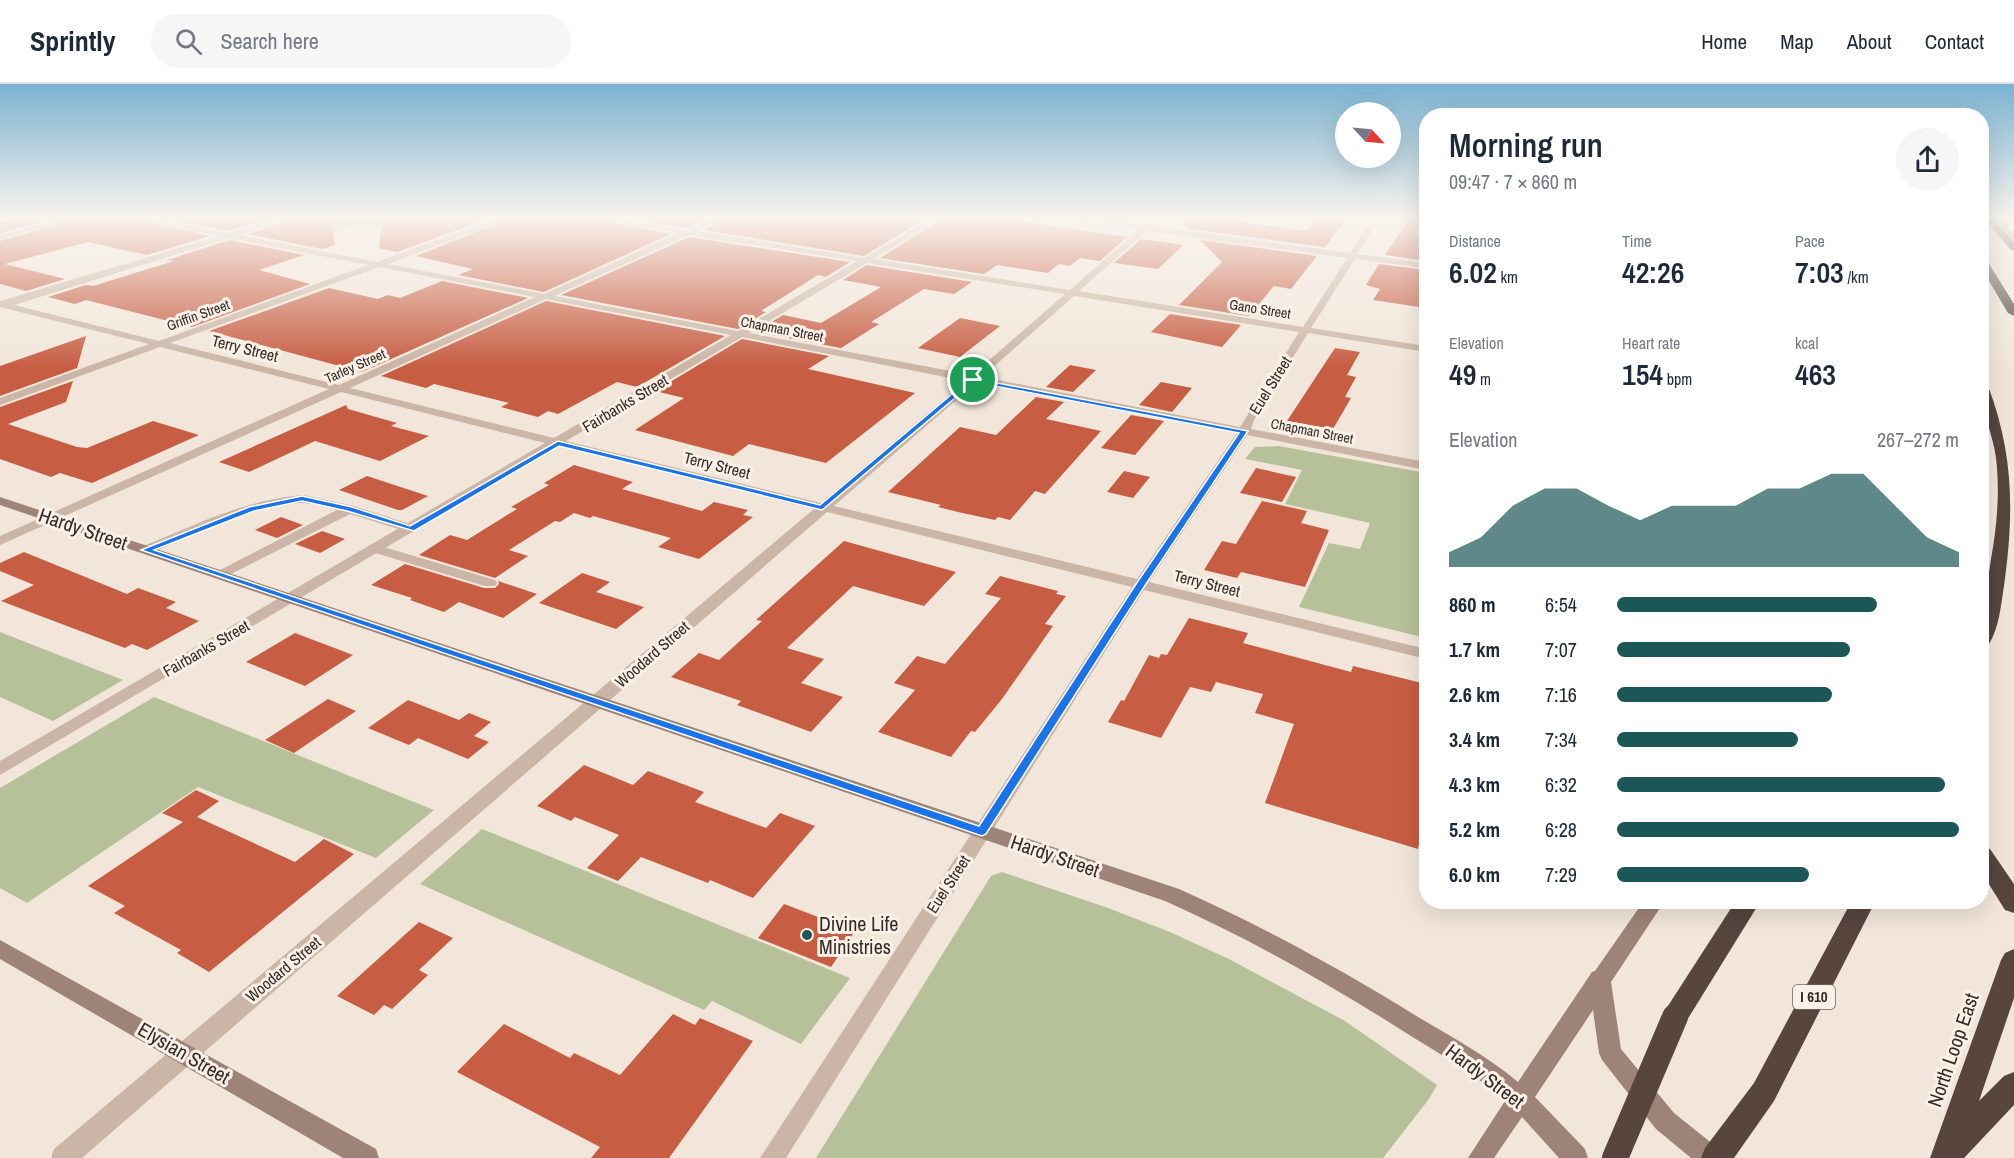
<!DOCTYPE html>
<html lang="en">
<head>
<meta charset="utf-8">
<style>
  body { margin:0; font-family:"Archivo Narrow",sans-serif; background:#f6f6f7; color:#1f2937; height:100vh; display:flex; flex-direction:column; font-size:22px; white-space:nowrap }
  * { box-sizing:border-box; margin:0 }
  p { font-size:20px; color:#747a83 }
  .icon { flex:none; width:33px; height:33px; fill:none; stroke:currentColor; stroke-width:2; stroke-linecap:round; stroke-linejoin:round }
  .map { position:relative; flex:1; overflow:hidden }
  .drawer { position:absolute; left:1419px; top:24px; width:570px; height:801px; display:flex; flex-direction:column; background:#fff; border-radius:24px; box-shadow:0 6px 24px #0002 }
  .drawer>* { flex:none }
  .needle { width:39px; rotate:116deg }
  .fabs { position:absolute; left:1335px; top:18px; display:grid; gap:12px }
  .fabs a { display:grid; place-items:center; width:66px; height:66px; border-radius:50%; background:#fff; box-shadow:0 6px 24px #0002; font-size:30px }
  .pin { position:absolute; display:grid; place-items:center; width:51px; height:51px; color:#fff; margin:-26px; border:3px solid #fff; border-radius:50%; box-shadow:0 2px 6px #0007 }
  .round { display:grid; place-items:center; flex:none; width:63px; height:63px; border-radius:32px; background:#f6f6f7 }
  .head { display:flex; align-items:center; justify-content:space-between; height:102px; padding:0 30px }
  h1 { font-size:33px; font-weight:600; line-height:45px }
  .metrics { display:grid; grid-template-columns:repeat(3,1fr); gap:9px; height:102px; padding:6px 30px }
  .metrics div { display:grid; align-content:center }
  .metrics b { font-size:30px; font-weight:600 }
  .metrics small { font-size:16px; font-weight:400 }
  .metrics p { font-size:16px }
  .chart { height:168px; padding:12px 30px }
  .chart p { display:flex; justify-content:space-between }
  .chart svg { width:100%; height:108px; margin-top:6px; fill:#1c5758; opacity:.7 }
  ul { padding:0 30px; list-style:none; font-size:20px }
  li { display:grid; grid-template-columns:96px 72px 1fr; align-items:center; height:45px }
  li i { height:15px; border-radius:8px; background:#1c5758 }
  header { display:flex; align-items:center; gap:36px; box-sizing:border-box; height:84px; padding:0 30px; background:#fff; border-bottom:2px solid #e0e1e3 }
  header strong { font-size:28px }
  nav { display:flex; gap:33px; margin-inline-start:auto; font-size:21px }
  .search { width:420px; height:54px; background:#f6f6f7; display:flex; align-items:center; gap:15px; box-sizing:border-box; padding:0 21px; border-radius:33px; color:#747a83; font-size:22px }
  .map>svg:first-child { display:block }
</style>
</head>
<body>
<header>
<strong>Sprintly</strong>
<div class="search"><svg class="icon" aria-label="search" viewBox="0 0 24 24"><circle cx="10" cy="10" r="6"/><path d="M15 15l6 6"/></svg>Search here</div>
<nav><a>Home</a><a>Map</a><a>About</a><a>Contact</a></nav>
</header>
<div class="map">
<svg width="2014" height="1074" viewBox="0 0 2014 1074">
  <rect width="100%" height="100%" fill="#f2e6da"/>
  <g fill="#b6c19a">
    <path d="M308 133H400L462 144 437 153 359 141 302 159Z"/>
    <path d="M1279 362 1426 389V554L1299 523 1329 459 1360 465 1370 439 1285 420 1302 386 1245 375 1255 363Z"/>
    <path d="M0 548 123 596 53 637 0 613Z"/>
    <path d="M154 613 434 726 376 774 198 703 27 819 0 804V704Z"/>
    <path d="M482 745 850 894 801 960 712 917 704 926 420 800Z"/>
    <path d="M1002 788 1108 824 1170 848 1229 875 1345 937 1437 1001 1429 1015 1383 1074H816L991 792Z"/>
  </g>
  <g fill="#c75d43">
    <path d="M23 133H57L0 149V139Z"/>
    <path d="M81 133H126L210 152 147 171 88 158 5 180 65 195 26 207 0 200V157Z"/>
    <path d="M158 133H273L229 147Z"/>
    <path d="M296 133H331L335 161 322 165 248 150Z"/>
    <path d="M382 133H493L397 168 379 164Z"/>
    <path d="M514 133H586L671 150 544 208 458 191 473 185 416 172Z"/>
    <path d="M623 133H709L687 144Z"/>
    <path d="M728 133H928L864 172 704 146Z"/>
    <path d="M945 133 998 134 1127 153 1100 177 1080 174 1070 182 1059 180 1048 189 997 181 984 190 880 174Z"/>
    <path d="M1177 133 1214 134 1307 147 1318 134 1345 137 1325 163 1189 145Z"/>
    <path d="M1411 133H1426V177L1385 171Z"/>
    <path d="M689 153 850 178 826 193 818 191 761 227 766 228 738 245 561 211Z"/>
    <path d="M1141 155 1183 161 1158 185 1114 179Z"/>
    <path d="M229 156 304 171 259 186 310 200 192 243 86 216 75 220 48 213 86 201 93 202 174 177 167 176Z"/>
    <path d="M1200 156 1317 172 1291 205 1274 202 1249 232 1179 221 1222 178Z"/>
    <path d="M1379 180 1426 186V224L1373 216 1380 205 1366 201Z"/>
    <path d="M867 181 972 198 954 210 924 205 871 238 879 240 841 264 755 248 783 231 821 239 881 203 843 196Z"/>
    <path d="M442 197 528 214 362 288 209 247 329 204 378 215 388 211 400 214Z"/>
    <path d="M546 217 725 252 637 303 617 298 558 330 548 327 538 333 501 323 509 319 434 300 426 304 381 292Z"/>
    <path d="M1170 230 1241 241 1222 263 1151 248Z"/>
    <path d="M960 234 1000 242 960 273 918 264Z"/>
    <path d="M86 252 77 284 0 312V282Z"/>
    <path d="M742 255 829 272 808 285 915 309 826 379 749 360 733 372 635 346 684 314 655 307Z"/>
    <path d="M1335 264 1360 268 1347 291 1356 293 1345 313 1351 314 1333 345 1287 337Z"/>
    <path d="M1070 281 1096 286 1073 308 1046 303Z"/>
    <path d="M73 297 66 318 8 340 77 363 87 364 153 337 199 351 92 399 60 389 51 393 0 375V323Z"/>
    <path d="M1161 298 1192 304 1172 328 1139 321Z"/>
    <path d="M1036 313 1064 318 1046 335 1101 347 1045 410 1035 407 1010 436 998 433 995 436 958 428 938 423 941 421 888 408 960 343 996 351Z"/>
    <path d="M346 321 348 325 397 339 391 342 429 352 380 377 315 357 249 388 219 378Z"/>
    <path d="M1131 331 1164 337 1135 371 1101 364Z"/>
    <path d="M574 381 633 398 622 405 702 427 714 418 748 426 743 431 753 433 699 475 658 463 671 454 593 432 590 434 574 429 560 438 555 437 509 466 528 472 495 494 419 471 450 451 467 456 517 425 511 423 549 401 544 399Z"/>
    <path d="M1256 384 1296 393 1282 418 1240 409Z"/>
    <path d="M1124 387 1150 393 1133 414 1107 408Z"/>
    <path d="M367 392 428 412 402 426H398L339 406Z"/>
    <path d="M1262 417 1307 427 1301 439 1329 446 1305 503 1241 488 1237 494 1204 486 1222 457 1236 460Z"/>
    <path d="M281 433 303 441 277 454 255 446Z"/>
    <path d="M322 447 345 455 320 469 295 460Z"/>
    <path d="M844 457 956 488 924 522 853 502 787 564 824 575 801 599 843 613 811 648 737 621 741 617 671 593 699 569 719 576 762 537 756 536Z"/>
    <path d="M24 468 127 510 138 504 176 518 166 524 199 537 147 566 132 560 125 564 1 517 34 501 0 487V479Z"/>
    <path d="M405 480 484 504H495L499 500 498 497 537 510 503 534 459 518 444 528 410 516 412 514 371 501Z"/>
    <path d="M582 489 610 498 596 508 644 523 616 545 539 519Z"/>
    <path d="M1000 492 1058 507 1056 510 1066 512 1045 540 1053 542 1002 615 975 648 971 647 951 673 878 648 915 606 894 599 917 572 945 580 1001 514 985 510Z"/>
    <path d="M1189 534 1248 549 1243 559 1351 588 1353 582 1426 600V726L1418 765 1265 719 1294 640 1255 629 1263 610 1216 598 1211 608 1190 603 1161 654 1108 638 1121 616 1124 617 1149 571 1159 574 1161 570 1167 571Z"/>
    <path d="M295 549 353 571 305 602 246 578Z"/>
    <path d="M328 615 356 627 294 669 265 656Z"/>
    <path d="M408 616 459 636 469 629 491 638 474 652 489 658 468 675 418 654 409 661 368 644Z"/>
    <path d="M584 681 633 701 648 687 704 708 695 718 766 744 780 729 815 742 753 814 710 796 708 799 641 773 618 797 587 784 619 751 575 733 571 737 537 722Z"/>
    <path d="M196 706 219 717 197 733 295 778 324 755 354 770 209 888 177 869 181 866 114 829 125 822 88 802 183 738 162 729Z"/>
    <path d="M784 820 855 847 831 883 758 854Z"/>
    <path d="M419 838 453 854 419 886 428 891 392 925 384 921 374 931 337 912Z"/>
    <path d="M673 930 695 941 700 934 753 957 669 1074H591L600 1063 457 988 504 940 570 974 574 969 620 991Z"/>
  </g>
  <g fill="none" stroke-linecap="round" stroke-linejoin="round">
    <g fill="#cab5a6" fill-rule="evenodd">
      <path d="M303 411 354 422 416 442 418 445 411 449 350 430 221 495 214 491 216 488 337 426C326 423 313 419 301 419 249 420 198 450 151 469H141L139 466 141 463C193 442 246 415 303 411Z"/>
      <path d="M377 461 495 496 497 499 495 502H485L372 468 370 465Z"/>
    </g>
    <g fill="#cab5a6" fill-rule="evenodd">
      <path d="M66 133H79L0 155V151Z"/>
      <path d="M128 133H145L229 149 281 133H294L239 151 377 178 500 133H512L388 180 544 210 679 149 588 133H608L687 146 715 133H726L697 147 864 174 933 133H943L874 175 1070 206 1139 145 1061 133H1083L1144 141 1153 133H1162L1152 142 1350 169 1373 133H1381L1357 170 1426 179V184L1355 175 1311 244 1426 262V268L1308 249 1254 336 1251 345 1426 378V386L1247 351 1149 498 1426 565V575L1144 506 786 1074H760L1132 503 827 428 82 1074H51L54 1065 814 425 558 362 0 691V677L545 359 341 308 0 461V452L329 305 160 263 0 321V314L149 260 0 223V217L219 152ZM1147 147 1347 174 1303 243 1079 207ZM689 151 857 177 738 247 554 212ZM229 154 368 181 159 257 14 221ZM867 179 1065 210 972 291 749 249ZM379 183 535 213 339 301 170 259ZM1074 212 1299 248 1240 343 982 293ZM546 215 731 251 554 354 350 304ZM742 253 966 297 821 419 566 357ZM976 299 1237 349 1137 495 834 422Z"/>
    </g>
    <g fill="#9e8378" fill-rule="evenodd">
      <path d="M1993 133H2001L2014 150V157Z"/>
      <path d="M0 413 1179 805C1262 842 1341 885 1418 933 1452 953 1487 972 1518 998L1592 888 1595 887 1643 818H1664L1611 898 1621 965 1674 1029 1719 1065 1722 1074H1691L1656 1045 1602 976 1599 969 1593 926 1535 1013 1585 1065 1588 1074H1559L1522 1033 1494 1074H1468L1505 1017C1474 989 1438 969 1403 947 1326 898 1248 854 1165 817L0 421Z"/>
      <path d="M0 856 376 1065 379 1074H343L0 875Z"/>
    </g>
    <g fill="#57453e" fill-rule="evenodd">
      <path d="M1983 133H1992L2014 158V167L2011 166Z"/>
      <path d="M1982 174 1986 175 2014 220V232L2008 229 1982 185Z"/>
      <path d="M1982 298 1988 302C2014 370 2014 430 2004 502 2001 521 1999 544 1989 560L1982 562C1979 533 1987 504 1991 475 1997 442 2000 408 1996 374 1993 349 1979 323 1982 298Z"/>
      <path d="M1982 762 1990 765 2014 800V829L2005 826 1982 789Z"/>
      <path d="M1735 818H1760L1684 941 1675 945 1666 941 1662 933 1666 925Z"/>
      <path d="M1851 818H1875L1774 1017 1734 1074H1701L1705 1064 1754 999Z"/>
      <path d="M2014 865V914L1979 1017 2004 992 2014 988V1021L1964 1074H1930L2001 876 2005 869Z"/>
    </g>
    <path stroke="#57453e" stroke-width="26" d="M1615 1074 1675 933"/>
  </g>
  <linearGradient id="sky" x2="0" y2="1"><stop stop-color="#7bb2d1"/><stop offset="0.47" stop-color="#f9f4ee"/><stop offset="1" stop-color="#f9f4ee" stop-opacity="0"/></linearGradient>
  <rect width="2014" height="284" fill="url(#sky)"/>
  <path fill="#1a73e8" stroke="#fff" stroke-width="1.5" fill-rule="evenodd" d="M971 294 1248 347 1146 500 986 750 982 752 141 466 249 423 302 412 352 423 410 442 558 357 820 421ZM974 298 1239 349 1136 500 979 742 154 466 254 427 302 417 347 427 414 447 559 362 822 426Z"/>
  <circle fill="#1c5758" stroke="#f9f0e7" stroke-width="2" cx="807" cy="851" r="6"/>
  <g text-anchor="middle" stroke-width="6" stroke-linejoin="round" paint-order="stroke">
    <g font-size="14" fill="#362b27" stroke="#f9f0e7">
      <text transform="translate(1260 225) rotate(9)" y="5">Gano Street</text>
      <text transform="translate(198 231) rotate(-20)" y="5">Griffin Street</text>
      <text transform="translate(782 245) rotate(11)" y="5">Chapman Street</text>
      <text transform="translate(355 282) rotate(-24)" y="5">Tarley Street</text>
      <text transform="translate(1312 347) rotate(11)" y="5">Chapman Street</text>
    </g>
    <rect fill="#f9f0e7" stroke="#706661" stroke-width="1.5" x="1793" y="901" width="42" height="24" rx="4.5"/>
    <g font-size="15" font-weight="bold" fill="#362b27">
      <text x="1814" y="918">I 610</text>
    </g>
    <g font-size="16" fill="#362b27" stroke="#f9f0e7">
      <text transform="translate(245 264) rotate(14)" y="6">Terry Street</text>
      <text transform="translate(1270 301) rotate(-58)" y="6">Euel Street</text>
      <text transform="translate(625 319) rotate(-31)" y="6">Fairbanks Street</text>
      <text transform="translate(717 381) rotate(14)" y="6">Terry Street</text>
      <text transform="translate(1207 499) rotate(14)" y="6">Terry Street</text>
      <text transform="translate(206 564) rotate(-30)" y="6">Fairbanks Street</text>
      <text transform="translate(652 570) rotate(-41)" y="6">Woodard Street</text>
      <text transform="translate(948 800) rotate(-57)" y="6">Euel Street</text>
      <text transform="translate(283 885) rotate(-40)" y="6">Woodard Street</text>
    </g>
    <g font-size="20" fill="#362b27" stroke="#f9f0e7">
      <text transform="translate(83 445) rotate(19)" y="7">Hardy Street</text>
      <text transform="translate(1055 772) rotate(19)" y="7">Hardy Street</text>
      <text transform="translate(1953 966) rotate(-71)" y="7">North Loop East</text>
      <text transform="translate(184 969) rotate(30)" y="7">Elysian Street</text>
      <text transform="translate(1485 992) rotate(37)" y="7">Hardy Street</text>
    </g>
    <g font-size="20" fill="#362b27" stroke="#f9f0e7" text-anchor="start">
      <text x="819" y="847">Divine Life<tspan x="819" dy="23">Ministries</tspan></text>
    </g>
  </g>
</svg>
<div class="fabs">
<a><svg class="needle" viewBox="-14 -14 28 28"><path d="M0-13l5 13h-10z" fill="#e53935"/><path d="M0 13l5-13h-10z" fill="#747a83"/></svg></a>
</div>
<div class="pin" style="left:973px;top:296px;background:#1e9e55"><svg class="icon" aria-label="arrive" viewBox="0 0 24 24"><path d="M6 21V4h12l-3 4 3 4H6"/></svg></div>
<section class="drawer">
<div class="head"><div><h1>Morning run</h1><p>09:47 · 7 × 860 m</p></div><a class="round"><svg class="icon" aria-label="share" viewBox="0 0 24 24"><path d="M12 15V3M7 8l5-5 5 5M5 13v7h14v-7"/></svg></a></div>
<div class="metrics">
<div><p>Distance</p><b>6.02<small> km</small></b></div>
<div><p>Time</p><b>42:26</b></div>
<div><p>Pace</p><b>7:03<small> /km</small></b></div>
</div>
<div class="metrics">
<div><p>Elevation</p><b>49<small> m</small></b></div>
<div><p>Heart rate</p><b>154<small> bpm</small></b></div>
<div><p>kcal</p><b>463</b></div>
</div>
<div class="chart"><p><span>Elevation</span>267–272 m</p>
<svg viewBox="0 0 160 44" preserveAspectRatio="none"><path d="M0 44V38L10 32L20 19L30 12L40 12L50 19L60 25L70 19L80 19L90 19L100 12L110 12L120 6L130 6L140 19L150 32L160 38V44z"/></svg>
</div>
<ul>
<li><b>860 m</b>6:54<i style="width:76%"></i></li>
<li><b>1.7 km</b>7:07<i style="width:68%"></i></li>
<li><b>2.6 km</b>7:16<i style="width:63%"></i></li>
<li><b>3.4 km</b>7:34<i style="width:53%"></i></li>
<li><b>4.3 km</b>6:32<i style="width:96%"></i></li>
<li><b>5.2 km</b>6:28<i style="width:100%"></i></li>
<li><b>6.0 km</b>7:29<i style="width:56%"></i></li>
</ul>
</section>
</div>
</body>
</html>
